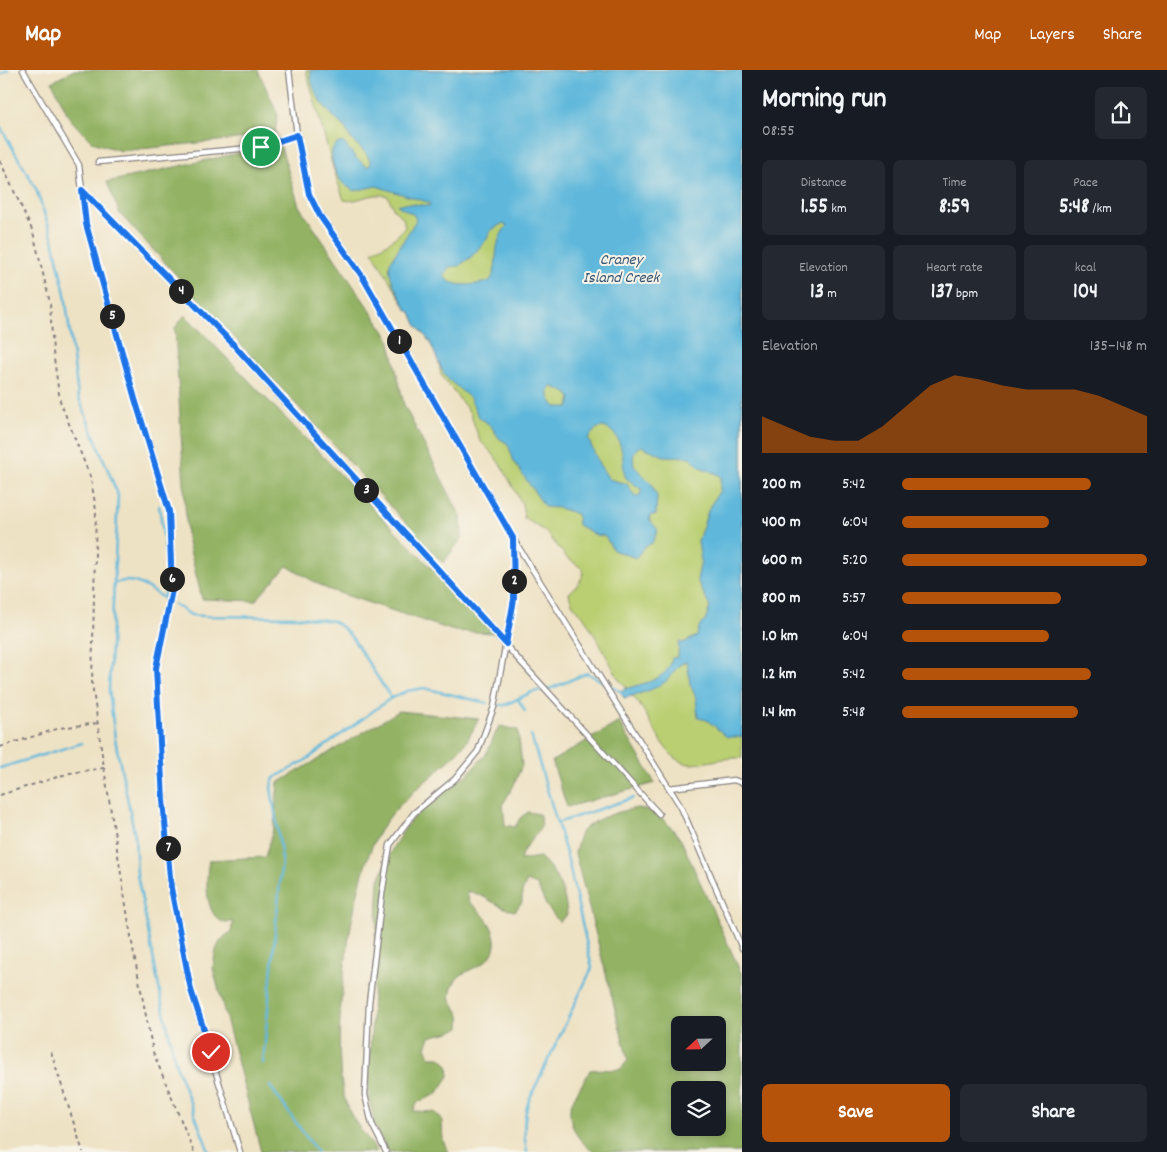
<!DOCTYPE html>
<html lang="en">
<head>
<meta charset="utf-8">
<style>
  body { margin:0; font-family:Dekko,sans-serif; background:#242831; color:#f1f3f6; height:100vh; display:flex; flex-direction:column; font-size:19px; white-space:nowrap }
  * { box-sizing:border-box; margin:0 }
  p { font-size:16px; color:#9ea1a6 }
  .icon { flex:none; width:28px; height:28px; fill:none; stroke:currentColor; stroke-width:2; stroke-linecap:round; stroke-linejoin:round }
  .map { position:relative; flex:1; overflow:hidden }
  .side { display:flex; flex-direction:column; background:#171b24; width:425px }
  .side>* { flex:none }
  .needle { width:32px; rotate:248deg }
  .controls { position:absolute; left:671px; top:946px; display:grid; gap:10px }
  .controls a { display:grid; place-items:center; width:55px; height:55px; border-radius:8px; background:#171b24; box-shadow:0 2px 8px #0003; font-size:25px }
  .pin { position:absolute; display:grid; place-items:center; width:42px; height:42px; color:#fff; margin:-21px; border:2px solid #fff; border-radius:50%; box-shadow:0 1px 5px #0007 }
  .km { position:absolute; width:25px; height:25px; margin:-12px; border-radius:50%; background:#222; color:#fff; font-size:14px; line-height:25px; text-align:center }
  .round { display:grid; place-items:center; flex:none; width:52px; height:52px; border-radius:8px; background:#242831 }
  .head { display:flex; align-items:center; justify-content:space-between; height:85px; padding:0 20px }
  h1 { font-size:28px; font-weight:700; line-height:38px }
  .metrics { display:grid; grid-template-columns:repeat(3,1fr); gap:8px; height:85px; padding:5px 20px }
  .metrics div { display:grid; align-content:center; border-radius:8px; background:#242831; text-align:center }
  .metrics b { font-size:21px; font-weight:700 }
  .metrics small { font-size:14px; font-weight:400 }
  .metrics p { font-size:14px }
  .chart { height:140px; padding:10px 20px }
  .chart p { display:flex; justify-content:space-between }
  .chart svg { width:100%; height:90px; margin-top:5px; fill:#b45309; opacity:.7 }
  .primary-button { display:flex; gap:10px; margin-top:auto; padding:10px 20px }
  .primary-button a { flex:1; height:58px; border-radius:8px; background:#b45309; color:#fff; font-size:20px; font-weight:700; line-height:58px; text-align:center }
  .primary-button a+a { background:#242831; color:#f1f3f6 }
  ul { padding:0 20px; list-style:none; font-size:16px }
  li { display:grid; grid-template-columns:80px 60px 1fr; align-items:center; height:38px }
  li i { height:12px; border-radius:6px; background:#b45309 }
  header { display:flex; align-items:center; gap:30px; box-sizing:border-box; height:70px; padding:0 25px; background:#b45309; color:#fff }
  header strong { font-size:24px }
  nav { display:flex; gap:28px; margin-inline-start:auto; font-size:18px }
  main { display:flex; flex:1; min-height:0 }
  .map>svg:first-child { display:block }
</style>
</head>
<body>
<header>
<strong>Map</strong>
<nav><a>Map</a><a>Layers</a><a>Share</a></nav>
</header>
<main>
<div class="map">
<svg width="742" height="1082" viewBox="0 0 742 1082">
  <rect width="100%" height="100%" fill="#f7f3e8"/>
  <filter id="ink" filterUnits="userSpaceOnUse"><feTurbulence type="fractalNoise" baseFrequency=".02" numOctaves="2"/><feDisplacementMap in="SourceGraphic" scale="10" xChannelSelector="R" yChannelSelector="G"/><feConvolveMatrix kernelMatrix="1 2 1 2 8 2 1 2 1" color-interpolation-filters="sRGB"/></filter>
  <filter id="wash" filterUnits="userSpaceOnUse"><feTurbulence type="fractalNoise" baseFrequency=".0096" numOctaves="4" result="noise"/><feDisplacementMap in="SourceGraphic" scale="20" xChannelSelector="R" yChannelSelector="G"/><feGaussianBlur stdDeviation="1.12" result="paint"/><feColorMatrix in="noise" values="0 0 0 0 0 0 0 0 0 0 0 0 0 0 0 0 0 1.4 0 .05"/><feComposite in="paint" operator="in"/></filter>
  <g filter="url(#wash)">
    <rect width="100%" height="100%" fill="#eee2c4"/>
    <path fill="#bacf72" stroke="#6e7856" d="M306 0H607L742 236V688C724 687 709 693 691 694 663 694 651 643 632 626L624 628 620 621 627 617 619 610C609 590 598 571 587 552 581 540 571 539 569 523 576 517 584 509 583 499L567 488 545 461 524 448 522 434 504 400 493 384 480 371 470 343 441 305 438 288 430 272 416 254 411 242 407 240 372 181C386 176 396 168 405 157L403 148 394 140 388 126C369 121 356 134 344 130L333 98Z"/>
    <g fill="#93b264" stroke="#5a6a50" fill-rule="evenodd">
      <path d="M74 0H258L277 43 275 65 121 81 92 72 70 49 52 12Z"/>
      <path d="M280 74 299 136 389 268 404 335 461 447 462 468 443 493 120 144 107 112Z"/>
      <path d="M185 245 495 563 454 561 327 519 287 496 255 531 202 529 187 468 175 258Z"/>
      <path d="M399 641 479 649C474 657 470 667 464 675 437 706 395 730 376 768 350 818 326 987 348 1038 354 1053 368 1068 377 1082H261L213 898C215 882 216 871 231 862L233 852C230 852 224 852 221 851 204 842 206 806 209 790L265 787 274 756 278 713Z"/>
      <path d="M619 652 655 713 567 737 552 691Z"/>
      <path d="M499 656 518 660 522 695 514 715 503 734 505 755 515 757 520 748 528 742 539 744 542 755C536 768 523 775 520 790L540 787C556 801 566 824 567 845L559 852 546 835 537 815 527 811 522 822V832L515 841C497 838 485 824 467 821L469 832C484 843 505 867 490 887 478 901 456 899 451 921 448 932 457 937 460 946 461 949 460 954 460 957 450 964 441 963 430 967L426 977 430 987H440L448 995 449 1006 437 1024 418 1032 413 1041 434 1042 442 1049 443 1071 449 1082H388L376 1060 368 1022 379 810 393 777 410 751 440 721 467 705 486 684Z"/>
      <path d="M639 738C659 741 670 755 681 770L742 905V1082H594C580 1073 569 1057 570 1039 571 1030 586 1009 590 1000 601 998 610 1001 621 999L628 990 575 783C577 776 578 769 581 763 588 750 625 739 639 738ZM680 955H718V992H680ZM680 1020H718V1058H680Z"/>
    </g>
    <path fill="#5eb8db" stroke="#406d8b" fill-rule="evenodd" d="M311 0H742V667H727L707 650 698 648 696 628 690 614 687 592C676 593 673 606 665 612 652 621 638 624 624 628L620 621C638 613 668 613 672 588L678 587 679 572 683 573 697 566 699 557 705 551 710 537 697 510 701 491 698 471 709 438 720 420 721 406 700 397 690 387 664 386 641 376C632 380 633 387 634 396L651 413 657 426 656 445H651L649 449 658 460 652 473 644 477 636 488 613 480 605 466 596 465 578 455 577 444 559 438 545 437 514 392 508 374 499 368 491 356 478 346 470 328 448 309 442 300 430 272 416 254 411 242 407 240C401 227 387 208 390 193L416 150 414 145 397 135C401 132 423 135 429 136L430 133 376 116 354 121C348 117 342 114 339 108 332 98 325 70 344 73L356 88 368 97 371 93C367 83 362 79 354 72 349 68 348 60 343 56 328 42 309 22 311 0ZM503 153 507 156C490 175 501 194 490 211 477 215 452 219 444 206L449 197 459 196 471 187 487 169 490 161ZM551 316 567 323 571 328 569 337H556C550 331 546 324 551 316ZM603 357C622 362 623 386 624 403L626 408 642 420 639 426 634 425 627 414 609 409 599 394 588 368 597 358Z"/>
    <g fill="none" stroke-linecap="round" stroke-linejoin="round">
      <g stroke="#5eb8db" stroke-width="2.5">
        <path d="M0 5 8 0"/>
        <path d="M0 56 36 119 53 169 65 224 78 326 118 425 109 620 115 669 135 766 137 804 162 933 176 995 209 1082"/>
        <path d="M159 436C164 466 168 497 164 528"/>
        <path d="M115 513C136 506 149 519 166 530"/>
        <path d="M174 534 191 545 204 546 298 547 333 551 343 558 353 569 391 628"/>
        <path d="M518 629 525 641"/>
        <path d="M499 635H505L532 622 552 618 587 603 623 623"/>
        <path d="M0 698 82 673"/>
        <path d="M557 753 633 728"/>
        <path d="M263 993 282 789 271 717 274 708 306 690 391 628 407 621 424 618 487 633"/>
        <path d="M270 1016 317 1082"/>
        <path d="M527 1082C523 1064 523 1048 529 1030L592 898 568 790 531 665"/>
      </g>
    </g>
  </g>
  <g filter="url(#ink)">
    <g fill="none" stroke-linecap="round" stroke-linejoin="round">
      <defs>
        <g id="service">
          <path d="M23 0 79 95 82 120 231 273 659 744"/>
          <path d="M289 0 297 65 309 124 321 146 362 206 513 468 514 529 494 637 478 681 455 709 414 743 390 775 382 824 369 933 365 1025 372 1054 386 1082"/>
          <path d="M98 92 261 77 297 65"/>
          <path d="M82 122 86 154 135 329 169 441 172 520 156 598 163 730 171 818 191 920 240 1082"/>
          <path d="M514 470 681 737 742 878"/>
          <path d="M669 718 734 710 742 713"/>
        </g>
      </defs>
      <use href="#service" stroke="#888280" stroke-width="7"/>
      <g stroke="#888280" stroke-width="2" stroke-dasharray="4 4" stroke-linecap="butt">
        <path d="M0 91 33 162 50 233 53 282 60 331 91 409 96 440 92 613 104 698 133 879 153 982 194 1082"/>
        <path d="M0 677 60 658 98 653"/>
        <path d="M0 725 70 703 104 698"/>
        <path d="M51 982 83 1082"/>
      </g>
      <use href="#service" stroke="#fff" stroke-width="4.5"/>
    </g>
  </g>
  <g fill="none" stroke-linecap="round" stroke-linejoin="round" filter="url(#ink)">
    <defs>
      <path id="route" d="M211 982 191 920 171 818 163 730 156 598 172 520 169 441 135 329 86 154 82 120 232 273 506 574 514 529 513 468 362 206 320 146 309 124 297 65 261 77"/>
    </defs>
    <use href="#route" stroke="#fff" stroke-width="10"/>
    <use href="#route" stroke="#1a73e8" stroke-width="6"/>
  </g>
  <g text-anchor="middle" stroke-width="4" stroke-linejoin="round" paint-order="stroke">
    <g font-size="16" font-style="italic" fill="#375673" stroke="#f7f3e8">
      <text x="621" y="194">Craney<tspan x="621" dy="18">Island Creek</tspan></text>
    </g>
  </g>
</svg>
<div class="controls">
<a><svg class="needle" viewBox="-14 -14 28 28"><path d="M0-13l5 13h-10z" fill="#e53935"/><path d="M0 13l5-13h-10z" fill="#9ea1a6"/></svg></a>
<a><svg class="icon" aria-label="layers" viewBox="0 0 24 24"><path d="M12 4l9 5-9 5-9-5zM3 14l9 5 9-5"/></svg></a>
</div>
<div class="pin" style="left:261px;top:77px;background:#1e9e55"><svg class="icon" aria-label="arrive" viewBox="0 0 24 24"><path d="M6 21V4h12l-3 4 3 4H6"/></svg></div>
<div class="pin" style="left:211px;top:982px;background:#d93025"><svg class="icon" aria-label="check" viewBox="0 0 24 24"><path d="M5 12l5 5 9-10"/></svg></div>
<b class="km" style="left:399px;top:271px">1</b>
<b class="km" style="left:514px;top:511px">2</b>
<b class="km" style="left:366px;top:420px">3</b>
<b class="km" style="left:181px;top:221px">4</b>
<b class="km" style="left:112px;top:246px">5</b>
<b class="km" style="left:172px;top:509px">6</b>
<b class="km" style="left:168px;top:778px">7</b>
</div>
<section class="side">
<div class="head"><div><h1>Morning run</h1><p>08:55</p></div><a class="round"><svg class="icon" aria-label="share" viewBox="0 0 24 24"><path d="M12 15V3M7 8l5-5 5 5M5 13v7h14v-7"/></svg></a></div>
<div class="metrics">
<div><p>Distance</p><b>1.55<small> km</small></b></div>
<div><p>Time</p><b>8:59</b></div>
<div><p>Pace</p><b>5:48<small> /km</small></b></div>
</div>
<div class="metrics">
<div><p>Elevation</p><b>13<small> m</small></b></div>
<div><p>Heart rate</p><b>137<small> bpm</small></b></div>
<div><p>kcal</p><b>104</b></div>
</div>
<div class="chart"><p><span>Elevation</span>135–148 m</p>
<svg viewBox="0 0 160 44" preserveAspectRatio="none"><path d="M0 44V26L10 31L20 36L30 38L40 38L50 31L60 21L70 11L80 6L90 8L100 11L110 13L120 13L130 13L140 16L150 21L160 26V44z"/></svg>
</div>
<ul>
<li><b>200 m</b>5:42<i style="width:77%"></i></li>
<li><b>400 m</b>6:04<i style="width:60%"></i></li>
<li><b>600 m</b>5:20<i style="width:100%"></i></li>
<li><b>800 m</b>5:57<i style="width:65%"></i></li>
<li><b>1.0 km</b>6:04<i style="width:60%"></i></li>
<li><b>1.2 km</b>5:42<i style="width:77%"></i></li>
<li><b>1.4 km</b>5:48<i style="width:72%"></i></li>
</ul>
<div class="primary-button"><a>Save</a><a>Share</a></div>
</section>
</main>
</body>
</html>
